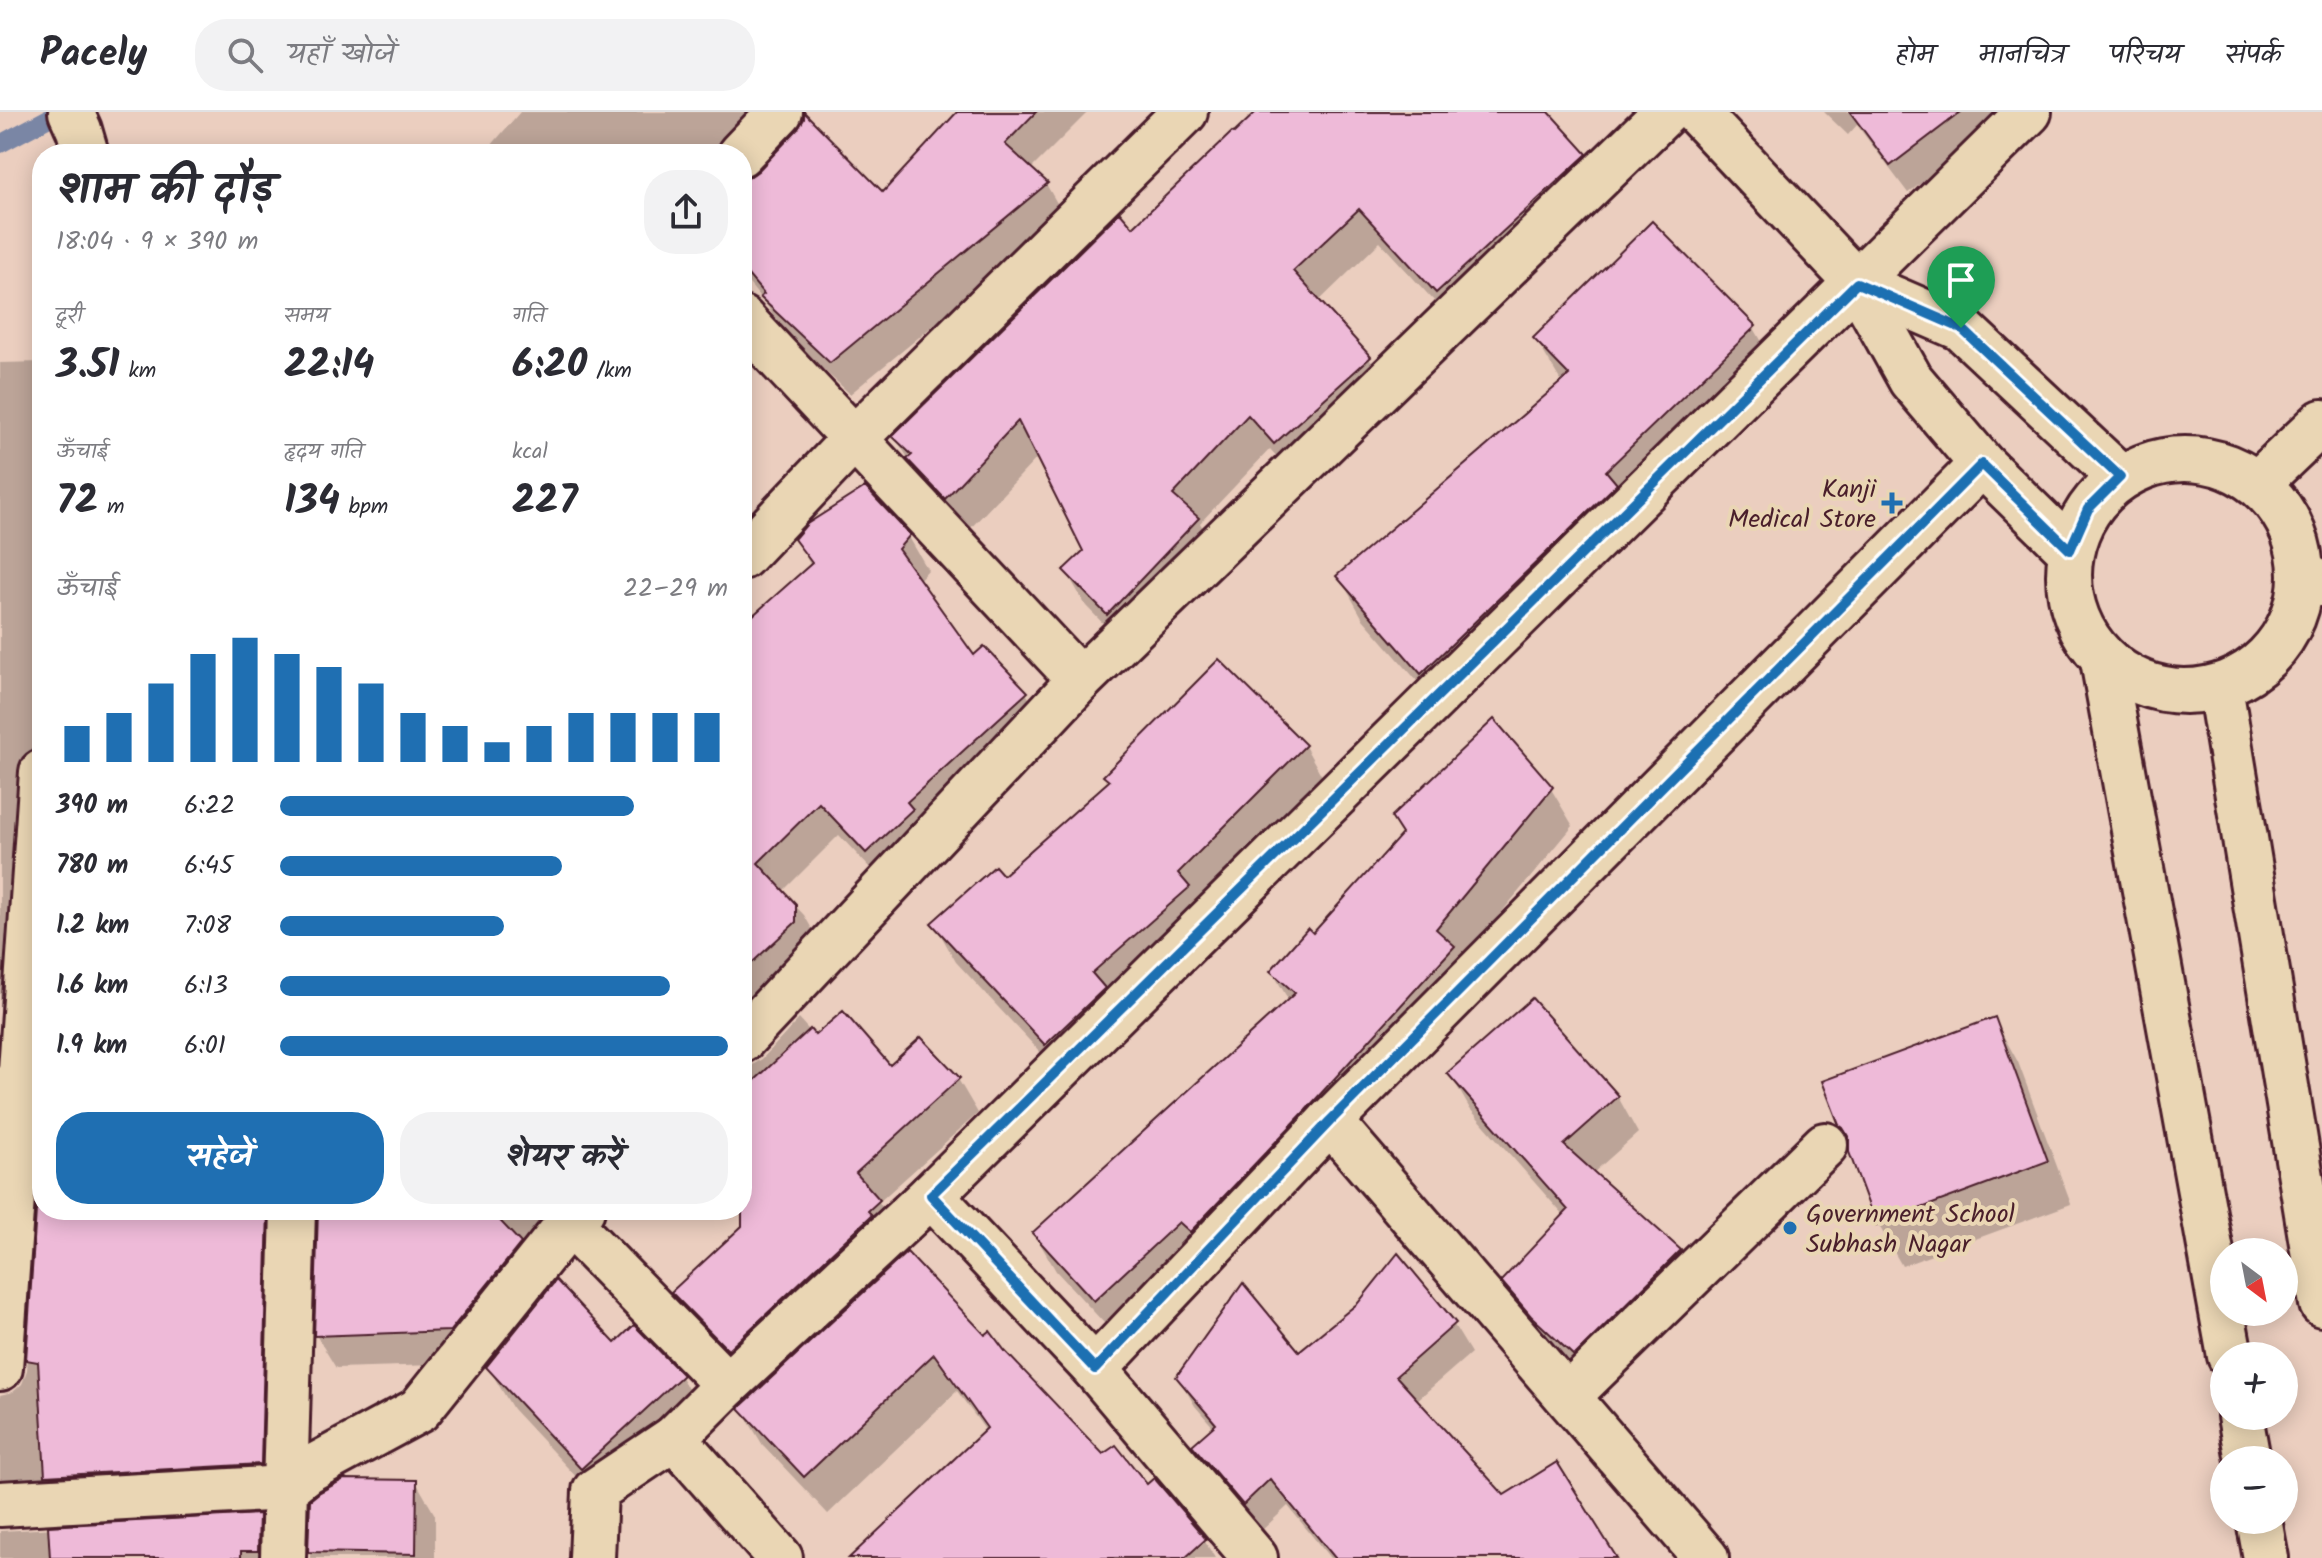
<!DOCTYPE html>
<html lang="hi">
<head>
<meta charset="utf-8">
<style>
  body { margin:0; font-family:Kalam,"Playpen Sans Deva",sans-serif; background:#f2f2f3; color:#2b2b33; height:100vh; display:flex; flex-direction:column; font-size:30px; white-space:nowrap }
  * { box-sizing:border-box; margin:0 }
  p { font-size:26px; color:#7c7c81 }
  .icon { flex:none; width:44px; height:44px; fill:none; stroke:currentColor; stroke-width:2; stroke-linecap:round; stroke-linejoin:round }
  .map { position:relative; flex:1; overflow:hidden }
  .drawer { position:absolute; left:32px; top:32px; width:720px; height:1076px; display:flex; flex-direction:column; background:#fff; border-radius:32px; box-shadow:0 4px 20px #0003 }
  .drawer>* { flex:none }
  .needle { width:52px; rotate:148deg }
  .tools { position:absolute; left:2210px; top:1126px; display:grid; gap:16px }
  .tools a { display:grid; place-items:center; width:88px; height:88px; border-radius:50%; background:#fff; box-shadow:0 4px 20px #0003; font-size:40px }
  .pin { position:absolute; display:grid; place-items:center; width:68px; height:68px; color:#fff; margin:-82px -34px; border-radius:50% 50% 50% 0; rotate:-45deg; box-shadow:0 0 8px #0007 }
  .pin .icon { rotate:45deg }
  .round { display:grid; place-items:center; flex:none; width:84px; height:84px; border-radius:32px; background:#f2f2f3 }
  .headline { display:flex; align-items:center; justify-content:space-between; height:136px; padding:0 24px }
  h1 { font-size:44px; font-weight:800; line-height:60px }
  .metrics { display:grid; grid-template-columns:repeat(3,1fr); gap:12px; height:136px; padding:8px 24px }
  .metrics div { display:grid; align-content:center }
  .metrics b { font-size:40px; font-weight:800 }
  .metrics small { font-size:22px; font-weight:400 }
  .metrics p { font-size:22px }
  .chart { height:224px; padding:16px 24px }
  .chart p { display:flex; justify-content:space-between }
  .chart svg { width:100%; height:144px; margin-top:8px; stroke:#1f6fb2; stroke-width:6 }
  .cta { display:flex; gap:16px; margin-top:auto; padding:16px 24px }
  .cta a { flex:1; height:92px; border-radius:32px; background:#1f6fb2; color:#fff; font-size:32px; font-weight:800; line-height:92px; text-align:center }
  .cta a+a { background:#f2f2f3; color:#2b2b33 }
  ul { padding:0 24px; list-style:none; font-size:26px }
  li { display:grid; grid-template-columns:128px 96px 1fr; align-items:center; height:60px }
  li i { height:20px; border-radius:10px; background:#1f6fb2 }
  header { display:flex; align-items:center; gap:48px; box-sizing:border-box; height:112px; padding:0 40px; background:#fff; border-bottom:2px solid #e1e1e2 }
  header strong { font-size:38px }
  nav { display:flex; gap:44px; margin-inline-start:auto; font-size:28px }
  .search { width:560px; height:72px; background:#f2f2f3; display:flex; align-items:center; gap:20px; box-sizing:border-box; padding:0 28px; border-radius:32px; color:#7c7c81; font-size:30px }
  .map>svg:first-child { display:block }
</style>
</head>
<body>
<header>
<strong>Pacely</strong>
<div class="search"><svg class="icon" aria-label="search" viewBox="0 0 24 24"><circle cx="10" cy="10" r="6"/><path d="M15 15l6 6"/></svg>यहाँ खोजें</div>
<nav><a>होम</a><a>मानचित्र</a><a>परिचय</a><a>संपर्क</a></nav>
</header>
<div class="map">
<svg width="2322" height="1446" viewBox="0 0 2322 1446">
  <rect width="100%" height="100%" fill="#ebcebf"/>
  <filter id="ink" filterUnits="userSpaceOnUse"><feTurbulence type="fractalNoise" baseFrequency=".0125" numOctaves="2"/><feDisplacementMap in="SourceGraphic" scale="16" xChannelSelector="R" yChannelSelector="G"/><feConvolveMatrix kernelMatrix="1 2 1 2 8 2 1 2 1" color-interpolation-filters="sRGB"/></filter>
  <g filter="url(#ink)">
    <g fill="#0003">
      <path d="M520 0H794L742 42H484Z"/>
      <path d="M960 0H1088L1030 58 1046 72 1065 105 850 282 782 219 768 195 742 163V68L883 83Z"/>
      <path d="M1258 0H1546L1585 43 1606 78 1458 215 1380 130 1318 190 1369 246 1390 281 1296 366 1270 337 1200 411 1218 442 1128 537 1086 494 1066 459 1086 439 1038 345 966 421 930 382 895 325 1133 118Z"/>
      <path d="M1824 0H2006L1999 12 1908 81 1857 13 1848 23Z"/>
      <path d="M1754 216 1778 258 1631 401 1640 415 1447 603 1363 507 1339 464 1562 271 1535 226Z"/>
      <path d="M42 250V678L0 1193V251Z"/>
      <path d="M864 377 909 425 928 458 918 469 974 546 1026 581 1046 615 886 773 839 723 782 780 804 803 823 836 742 945V516L811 454 796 427Z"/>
      <path d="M1305 634 1327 673 1069 971 956 850 934 811 1003 766 1110 671 1105 664Z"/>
      <path d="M1551 677 1573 714 1461 849 1117 1225 1056 1159 1034 1121 1289 889 1272 859 1313 824Z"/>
      <path d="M799 907 815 925 890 956 958 967 978 1001 879 1090 898 1122 748 1270 693 1213 673 1180 752 1108 742 1097V954H751L762 947Z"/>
      <path d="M1994 907 2018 950 2071 1092 1902 1154 1878 1112 1851 1030 1840 1012Z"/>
      <path d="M1450 962 1618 985 1638 1021 1593 1061 1680 1140 1700 1176 1595 1278 1554 1240 1524 1206 1503 1170 1565 1105 1470 997Z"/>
      <path d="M42 1044V1098H558L469 1252 336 1256 316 1223 320 1108 315 1106 301 1109 279 1385 0 1410V1283L13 1280 22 1272 27 1258Z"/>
      <path d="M1454 1213 1471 1241 1416 1289 1504 1385 1603 1427 1618 1446H1330L1288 1394 1260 1420 1211 1362 1195 1333 1214 1316 1195 1294 1178 1265Z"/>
      <path d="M984 1225 1003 1241 1103 1344 1147 1375 1204 1428 1215 1446H878L986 1319 957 1279 828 1402 763 1333 764 1335 741 1297Z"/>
      <path d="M488 1255 681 1265 706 1307 607 1398 513 1297Z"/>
      <path d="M416 1370 435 1403V1446H310L312 1389Z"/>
      <path d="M258 1405 277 1438V1446H0V1419Z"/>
    </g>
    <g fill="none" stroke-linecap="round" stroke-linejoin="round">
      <path stroke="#7a86a5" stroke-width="18" d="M0 32 60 0"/>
    </g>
    <g fill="#eebad8" stroke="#4a1f2b" stroke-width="2">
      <path d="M804 0 883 80 957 0H1036L1005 32 1048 71 830 251 760 185 764 182 742 156V66H748L758 59 798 17 804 7Z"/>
      <path d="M1256 0H1549L1587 42 1436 181 1359 97 1293 159 1371 245 1274 332 1248 303 1173 383 1199 406 1107 503 1063 458 1083 439 1018 309 945 387 907 347 912 343 892 324 1120 100 1133 115 1232 20 1234 21Z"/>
      <path d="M1850 0H1961L1890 54Z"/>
      <path d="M1652 109 1756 214 1606 359 1617 372 1421 562 1336 464 1569 263 1533 226Z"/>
      <path d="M865 375 910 423 898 437 974 543 984 534 1028 580 907 690 913 697 866 741 819 691 758 751 796 792V810L742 860V513L812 451 794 427 807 412Z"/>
      <path d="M1219 547 1306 633 1178 761 1190 775 1092 861 1105 876 1045 933 931 811 995 754 1003 763 1109 669 1103 664Z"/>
      <path d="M1494 607 1553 675 1436 817 1455 834 1305 999 1190 1120 1179 1110 1094 1189 1032 1121 1295 881 1270 859 1308 816 1313 821 1402 722 1391 705Z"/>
      <path d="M1532 886 1619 984 1564 1033 1681 1138 1574 1244 1531 1204 1501 1169 1568 1098 1447 961Z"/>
      <path d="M843 899 890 953 921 925 960 966 856 1061 880 1088 868 1099 872 1103 728 1238 671 1180 742 1114V980L810 917 815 923Z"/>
      <path d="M1995 905 2048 1049 1876 1113 1849 1040V1026L1843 1016 1839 1013 1822 969Z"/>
      <path d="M36 1098H84L167 1104V1098H268L261 1352 45 1364 38 1250 26 1248Z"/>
      <path d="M318 1098H490L521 1131 450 1219 314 1224Z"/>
      <path d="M907 1140 985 1223 990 1219 1005 1239 1103 1342 1116 1333 1147 1372 1154 1366 1206 1427 1185 1446H849L987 1316 934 1242 804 1365 739 1296Z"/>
      <path d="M1398 1141 1456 1211 1396 1264 1504 1383 1557 1350 1617 1446H1335L1270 1367 1243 1393 1192 1333 1216 1312 1176 1265 1243 1171 1299 1239 1358 1191Z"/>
      <path d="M556 1168 615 1231 634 1213 683 1263 581 1357 486 1255Z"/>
      <path d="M344 1367 417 1368 416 1442 308 1440 310 1388 320 1380Z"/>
      <path d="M259 1402 258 1439H241V1446H50L48 1414Z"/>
    </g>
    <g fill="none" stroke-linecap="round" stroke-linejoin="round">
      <defs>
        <g id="street">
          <path d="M71 0 79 18 86 42"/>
          <path d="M740 42 780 0"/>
          <path d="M742 207 1080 568"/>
          <path d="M742 445 854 327 1185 0"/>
          <path d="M2303 462 2322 472"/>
          <path d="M742 928 1080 568 1666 0"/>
          <path d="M1330 1009 1706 1446"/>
          <path d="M931 1083 1095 1257 1255 1446"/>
          <path d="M582 1098 569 1111 727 1273"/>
          <path d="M0 1256 42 660"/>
          <path d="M1095 1257 1330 1009 1982 352"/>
          <path d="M1568 1284 1825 1033"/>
          <path d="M674 1326 780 1446"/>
          <path d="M0 1392 285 1376 306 1359 419 1298 569 1111"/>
          <path d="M283 1446 293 1098"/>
          <path d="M592 1446 595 1379 674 1326 727 1273 931 1083 2029 0"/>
        </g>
        <g id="secondary">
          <path d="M1696 0 1857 171 1911 268 1982 352 2070 438"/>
          <path d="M1857 171 1961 216 2120 365"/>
          <circle cx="2185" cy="463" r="116"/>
          <path d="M2258 371 2322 310"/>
          <path d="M2103 548 2230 1244"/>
          <path d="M2220 575 2322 1192"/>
          <path d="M2240 1304 2248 1348"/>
          <path d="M2259 1408 2266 1446"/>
        </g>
      </defs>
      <use href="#street" stroke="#4a1f2b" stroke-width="50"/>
      <use href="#secondary" stroke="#4a1f2b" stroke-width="50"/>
      <use href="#street" stroke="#ead6b4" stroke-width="44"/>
      <use href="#secondary" stroke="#ead6b4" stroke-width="44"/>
    </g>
  </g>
  <g fill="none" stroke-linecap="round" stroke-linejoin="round" filter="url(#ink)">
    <defs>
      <path id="route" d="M1857 171 1961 216 2120 365 2088 397 2070 438 1982 352 1330 1009 1095 1257 931 1083Z"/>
    </defs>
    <use href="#route" stroke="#fff" stroke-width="16"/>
    <use href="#route" stroke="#1f6fb2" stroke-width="10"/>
  </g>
  <g fill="#1f6fb2" stroke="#ead6b4" stroke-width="3">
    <path d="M1888 379h8v8h8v8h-8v8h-8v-8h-8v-8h8z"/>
    <circle cx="1790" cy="1116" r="8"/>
  </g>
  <g text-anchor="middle" stroke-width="8" stroke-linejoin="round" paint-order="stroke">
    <g font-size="26" fill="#4a1f2b" stroke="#ead6b4" text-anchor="end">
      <text x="1876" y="385">Kanji<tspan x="1876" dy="30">Medical Store</tspan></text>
      <text x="1806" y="1110" text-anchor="start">Government School<tspan x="1806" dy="30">Subhash Nagar</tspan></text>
    </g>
  </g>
</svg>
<div class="tools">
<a><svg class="needle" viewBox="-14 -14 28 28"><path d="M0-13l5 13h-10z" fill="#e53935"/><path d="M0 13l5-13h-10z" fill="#7c7c81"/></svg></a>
<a>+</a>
<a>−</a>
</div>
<div class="pin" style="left:1961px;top:216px;background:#1e9e55"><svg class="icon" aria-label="arrive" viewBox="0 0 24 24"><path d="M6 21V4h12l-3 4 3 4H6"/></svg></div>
<section class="drawer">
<div class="headline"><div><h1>शाम की दौड़</h1><p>18:04 · 9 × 390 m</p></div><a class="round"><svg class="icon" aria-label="share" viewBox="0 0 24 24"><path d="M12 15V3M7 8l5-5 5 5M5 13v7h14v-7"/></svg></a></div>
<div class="metrics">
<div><p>दूरी</p><b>3.51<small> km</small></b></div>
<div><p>समय</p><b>22:14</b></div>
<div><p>गति</p><b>6:20<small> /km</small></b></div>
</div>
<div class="metrics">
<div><p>ऊँचाई</p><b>72<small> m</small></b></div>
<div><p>हृदय गति</p><b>134<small> bpm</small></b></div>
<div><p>kcal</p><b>227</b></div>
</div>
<div class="chart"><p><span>ऊँचाई</span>22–29 m</p>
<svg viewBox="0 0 160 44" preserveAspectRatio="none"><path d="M5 44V33M15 44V29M25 44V20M35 44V11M45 44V6M55 44V11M65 44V15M75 44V20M85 44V29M95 44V33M105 44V38M115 44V33M125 44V29M135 44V29M145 44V29M155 44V29"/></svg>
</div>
<ul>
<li><b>390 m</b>6:22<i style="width:79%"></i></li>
<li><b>780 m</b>6:45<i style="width:63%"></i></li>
<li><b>1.2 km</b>7:08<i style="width:50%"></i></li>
<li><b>1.6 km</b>6:13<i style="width:87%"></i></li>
<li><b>1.9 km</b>6:01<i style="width:100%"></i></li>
</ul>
<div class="cta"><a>सहेजें</a><a>शेयर करें</a></div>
</section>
</div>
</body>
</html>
